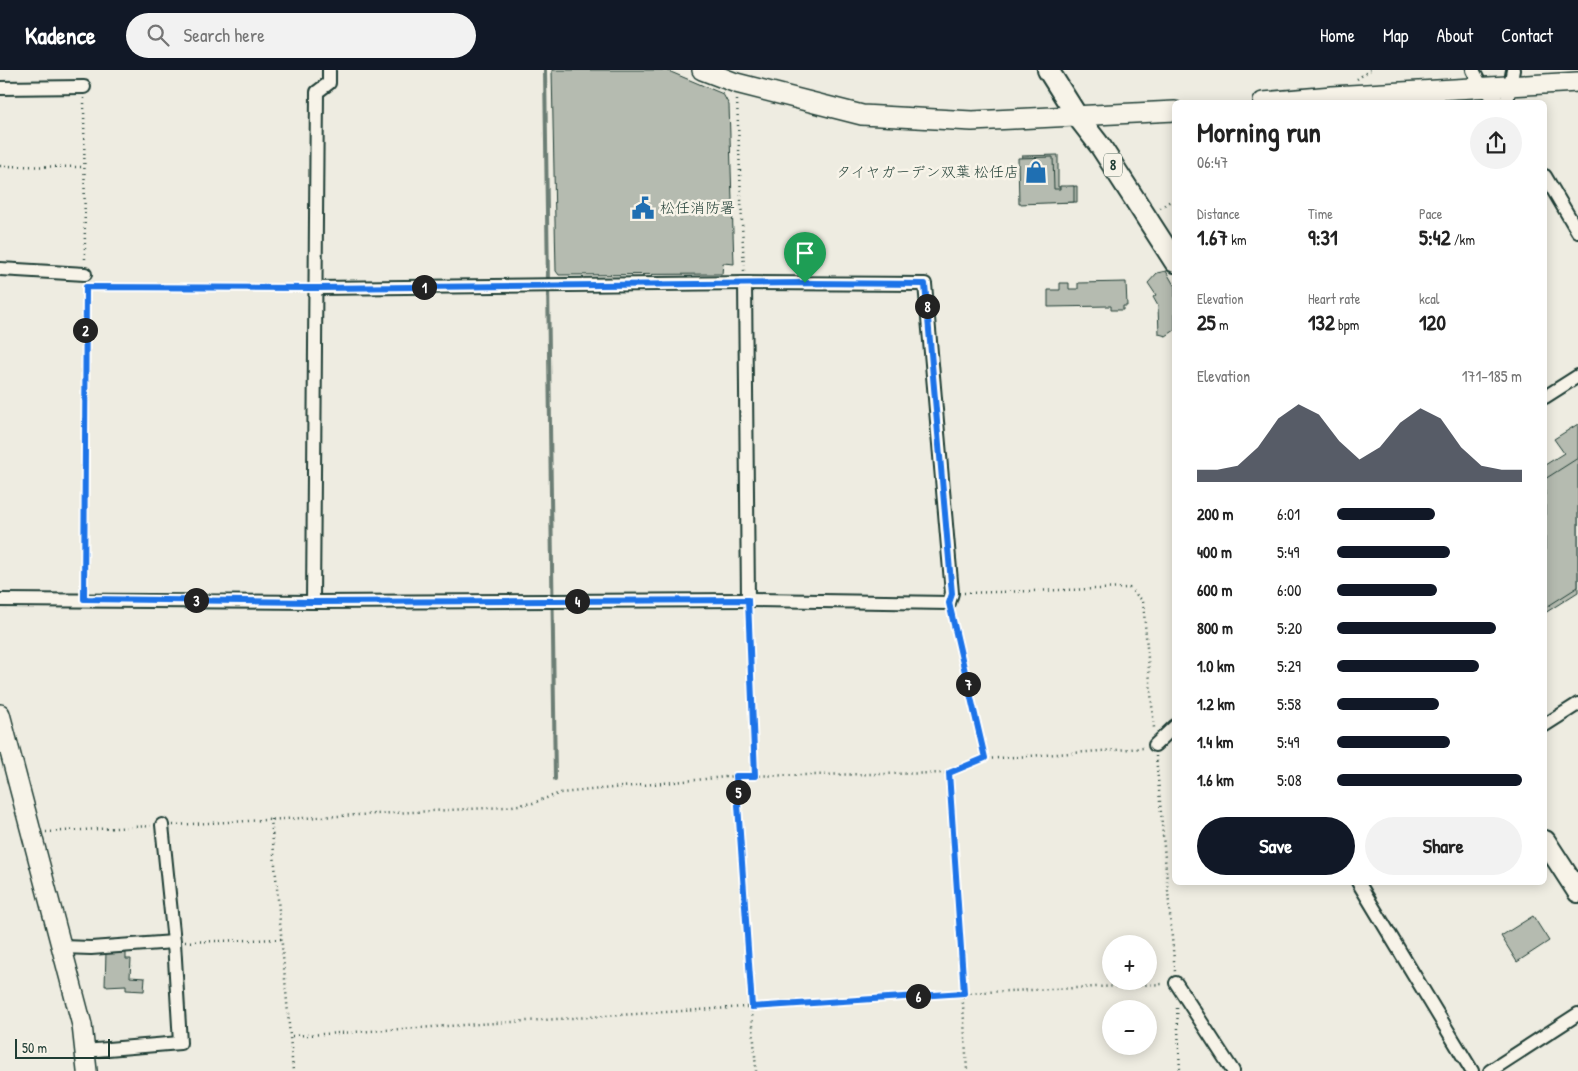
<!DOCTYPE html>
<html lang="en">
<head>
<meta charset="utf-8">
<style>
  body { margin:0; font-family:"Patrick Hand","Klee One",sans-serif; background:#f2f2f2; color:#222; height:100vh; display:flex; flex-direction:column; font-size:19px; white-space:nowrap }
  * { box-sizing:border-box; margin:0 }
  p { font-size:16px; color:#767676 }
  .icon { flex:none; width:28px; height:28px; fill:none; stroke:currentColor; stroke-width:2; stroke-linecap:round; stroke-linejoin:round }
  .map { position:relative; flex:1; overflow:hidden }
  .details { position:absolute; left:1172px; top:30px; width:375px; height:785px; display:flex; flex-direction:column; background:#fff; border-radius:8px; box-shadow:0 2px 12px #0003 }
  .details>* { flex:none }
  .buttons { position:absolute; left:1102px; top:865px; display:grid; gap:10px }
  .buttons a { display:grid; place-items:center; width:55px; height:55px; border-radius:50%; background:#fff; box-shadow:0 2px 12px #0003; font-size:25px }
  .scale { position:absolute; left:15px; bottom:12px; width:95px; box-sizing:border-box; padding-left:5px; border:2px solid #1f3d34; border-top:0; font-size:14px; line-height:18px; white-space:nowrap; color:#1f3d34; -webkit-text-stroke:4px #f7f3e8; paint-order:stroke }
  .pin { position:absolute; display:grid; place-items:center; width:42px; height:42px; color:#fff; margin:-51px -21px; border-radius:50% 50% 50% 0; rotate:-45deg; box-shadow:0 0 5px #0007 }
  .pin .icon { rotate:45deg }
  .km { position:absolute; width:25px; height:25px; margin:-12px; border-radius:50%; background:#222; color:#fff; font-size:14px; line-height:25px; text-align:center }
  .round { display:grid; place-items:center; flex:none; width:52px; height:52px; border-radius:26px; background:#f2f2f2 }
  .summary { display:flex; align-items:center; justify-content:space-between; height:85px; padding:0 25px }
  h1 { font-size:28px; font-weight:700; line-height:38px }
  .metrics { display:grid; grid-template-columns:repeat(3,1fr); gap:8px; height:85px; padding:5px 25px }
  .metrics div { display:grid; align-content:center }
  .metrics b { font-size:21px; font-weight:700 }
  .metrics small { font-size:14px; font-weight:400 }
  .metrics p { font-size:14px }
  .chart { height:140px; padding:10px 25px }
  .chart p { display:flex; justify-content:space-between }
  .chart svg { width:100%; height:90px; margin-top:5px; fill:#111827; opacity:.7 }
  .cta { display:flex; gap:10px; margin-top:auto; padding:10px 25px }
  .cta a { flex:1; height:58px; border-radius:30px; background:#111827; color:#fff; font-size:20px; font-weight:700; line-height:58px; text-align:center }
  .cta a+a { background:#f2f2f2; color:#222 }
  ul { padding:0 25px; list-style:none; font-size:16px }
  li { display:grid; grid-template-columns:80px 60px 1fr; align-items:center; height:38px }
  li i { height:12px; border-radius:6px; background:#111827 }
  header { display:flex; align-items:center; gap:30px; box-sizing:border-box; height:70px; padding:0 25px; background:#111827; color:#fff }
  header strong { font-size:24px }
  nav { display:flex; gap:28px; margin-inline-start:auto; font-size:18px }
  .search { width:350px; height:45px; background:#f2f2f2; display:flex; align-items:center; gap:12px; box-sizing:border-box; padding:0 18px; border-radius:28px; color:#767676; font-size:19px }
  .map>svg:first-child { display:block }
</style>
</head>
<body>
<header>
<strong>Kadence</strong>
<div class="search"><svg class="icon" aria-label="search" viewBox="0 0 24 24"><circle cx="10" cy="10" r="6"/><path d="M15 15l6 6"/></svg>Search here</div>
<nav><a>Home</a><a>Map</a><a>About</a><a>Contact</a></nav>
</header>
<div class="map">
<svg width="1578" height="1001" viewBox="0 0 1578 1001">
  <rect width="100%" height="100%" fill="#eeece1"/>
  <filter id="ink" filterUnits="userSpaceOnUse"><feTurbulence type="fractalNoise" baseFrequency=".02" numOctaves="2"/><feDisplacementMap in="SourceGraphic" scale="10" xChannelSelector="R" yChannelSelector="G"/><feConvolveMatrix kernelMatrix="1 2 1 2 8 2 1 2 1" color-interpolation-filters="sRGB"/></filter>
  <g filter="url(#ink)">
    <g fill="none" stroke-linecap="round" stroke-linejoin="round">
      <path stroke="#6c7e74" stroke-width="4" d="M545 0 555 709"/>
    </g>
    <g fill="#b5bbb0" stroke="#1f3d34">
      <path d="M552 0H666L723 24 729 35 734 194 723 193 722 204 559 205 556 201Z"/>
      <path d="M1058 85V117L1077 116V132L1023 133 1022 86Z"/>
      <path d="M1053 87 1054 119H1060V116H1074V132L1019 134 1018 88Z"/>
      <path d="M1166 201 1175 217V260L1166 266 1159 264 1158 236 1153 227 1156 225 1148 213 1157 203Z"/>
      <path d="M1126 212 1127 236H1123V240H1111V236L1048 237V220H1060V213H1069V219H1078V213Z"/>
      <path d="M1578 354V522L1545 543V395L1564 383 1554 369Z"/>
      <path d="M1578 388V517L1545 538V409Z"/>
      <path d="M1533 846 1549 871 1517 892 1501 866Z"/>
      <path d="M106 882 126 883V889H131L130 907 145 908 144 921 126 920V915L105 916Z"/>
    </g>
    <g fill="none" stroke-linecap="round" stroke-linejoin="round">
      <defs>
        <g id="street">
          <path d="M1473 0 1482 18 1499 32"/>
          <path d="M0 18 84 17"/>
          <path d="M1507 32 1513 0"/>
          <path d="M1545 106 1578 162"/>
          <path d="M0 199 85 204"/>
          <path d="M745 213 748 530"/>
          <path d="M1545 327 1578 306"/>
          <path d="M0 530 313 532 748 530 949 533 952 523 925 214 745 213 317 218"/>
          <path d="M313 532 317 22 329 13V0"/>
          <path d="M1545 655 1578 634"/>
          <path d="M1155 675 1175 656"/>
          <path d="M1358 812 1472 1001"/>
          <path d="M62 877 91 878 174 872"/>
          <path d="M1176 913 1233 1001"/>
          <path d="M84 981 180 973 174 872 162 755"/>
          <path d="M1490 1001 1578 944"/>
        </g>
        <g id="secondary">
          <path d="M702 0 736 13 862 45 972 51 1175 41"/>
          <path d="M1263 32 1332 26 1578 12"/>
          <path d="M0 644 82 955 87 1001"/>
        </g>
        <g id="primary">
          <path d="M1048 0 1077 46 1101 77 1175 192"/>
          <path d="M1545 771 1578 822"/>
        </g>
      </defs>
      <use href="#street" stroke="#1f3d34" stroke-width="16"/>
      <use href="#secondary" stroke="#1f3d34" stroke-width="22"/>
      <use href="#primary" stroke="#1f3d34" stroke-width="24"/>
      <g stroke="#1f3d34" stroke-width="2.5" stroke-dasharray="1 4" stroke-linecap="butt">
        <path d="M1357 9 1370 0"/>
        <path d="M84 28 85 193"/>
        <path d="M737 30 744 201"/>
        <path d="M0 96 85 97"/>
        <path d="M1160 138 1175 128"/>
        <path d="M87 217 304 218"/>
        <path d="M84 518 85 216"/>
        <path d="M964 523 1129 518 1143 531 1154 658"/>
        <path d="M748 540 755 706"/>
        <path d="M952 544 985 689"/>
        <path d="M1156 686 1175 902"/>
        <path d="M949 703 967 1001"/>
        <path d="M736 706 756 1001"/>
        <path d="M271 749 293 1001"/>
        <path d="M173 755 505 737 533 733 560 723 736 706 949 703 985 689 1144 678"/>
        <path d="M46 762 151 756"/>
        <path d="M185 872 281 869"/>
        <path d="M1177 938 1180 1001"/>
        <path d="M292 966 964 923 1164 914"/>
      </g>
      <use href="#street" stroke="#f7f3e8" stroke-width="12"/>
      <use href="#secondary" stroke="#f7f3e8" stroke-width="19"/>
      <use href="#primary" stroke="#f7f3e8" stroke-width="20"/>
    </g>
  </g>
  <g fill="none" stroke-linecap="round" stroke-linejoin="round" filter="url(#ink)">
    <defs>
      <path id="route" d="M805 213 925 214 952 524 949 533 985 688 949 703 964 923 752 937 736 706H755L748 530 314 532 84 529 86 217 317 218Z"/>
    </defs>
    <use href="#route" stroke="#fff" stroke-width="10"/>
    <use href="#route" stroke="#1a73e8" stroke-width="6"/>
  </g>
  <defs>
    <symbol id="shop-bare" viewBox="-9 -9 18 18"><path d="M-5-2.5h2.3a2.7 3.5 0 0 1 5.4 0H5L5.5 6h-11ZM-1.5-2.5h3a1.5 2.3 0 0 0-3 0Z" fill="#1f6fb2" stroke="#f7f3e8" stroke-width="2.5" paint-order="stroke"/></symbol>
    <symbol id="civic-bare" viewBox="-9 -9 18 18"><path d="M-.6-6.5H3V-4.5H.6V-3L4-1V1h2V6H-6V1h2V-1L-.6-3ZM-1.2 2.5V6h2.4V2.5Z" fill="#1f6fb2" stroke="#f7f3e8" stroke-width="2.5" paint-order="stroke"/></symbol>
  </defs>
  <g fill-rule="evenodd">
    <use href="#shop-bare" x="1020" y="86" width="32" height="32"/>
    <use href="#civic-bare" x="627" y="122" width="32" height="32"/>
  </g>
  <g text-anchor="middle" stroke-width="5" stroke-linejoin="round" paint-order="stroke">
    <rect fill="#f7f3e8" stroke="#60746a" stroke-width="1" x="1104" y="83.5" width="18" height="23" rx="4"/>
    <g font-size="14" font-weight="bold" fill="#1f3d34">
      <text x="1113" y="100">8</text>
    </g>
    <g font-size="15" fill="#1f3d34" stroke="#f7f3e8" text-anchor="end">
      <text x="1019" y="107">タイヤガーデン双葉 松任店</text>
      <text x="660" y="143" text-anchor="start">松任消防署</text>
    </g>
  </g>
</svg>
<div class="buttons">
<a>+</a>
<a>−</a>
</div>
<div class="scale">50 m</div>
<div class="pin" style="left:805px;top:213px;background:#1e9e55"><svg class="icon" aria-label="arrive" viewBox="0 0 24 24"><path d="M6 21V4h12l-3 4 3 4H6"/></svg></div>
<b class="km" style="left:424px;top:217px">1</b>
<b class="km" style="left:85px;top:260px">2</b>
<b class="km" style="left:196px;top:530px">3</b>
<b class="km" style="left:577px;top:531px">4</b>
<b class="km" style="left:738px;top:722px">5</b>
<b class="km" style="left:918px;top:926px">6</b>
<b class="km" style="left:968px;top:614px">7</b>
<b class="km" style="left:927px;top:236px">8</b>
<section class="details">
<div class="summary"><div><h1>Morning run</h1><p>06:47</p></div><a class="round"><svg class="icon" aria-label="share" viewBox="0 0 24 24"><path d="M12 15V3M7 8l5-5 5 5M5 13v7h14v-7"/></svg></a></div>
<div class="metrics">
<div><p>Distance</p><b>1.67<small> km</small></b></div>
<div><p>Time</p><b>9:31</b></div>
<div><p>Pace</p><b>5:42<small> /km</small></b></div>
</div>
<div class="metrics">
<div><p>Elevation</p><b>25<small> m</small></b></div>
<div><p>Heart rate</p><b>132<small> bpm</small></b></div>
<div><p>kcal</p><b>120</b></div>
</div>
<div class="chart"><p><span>Elevation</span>171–185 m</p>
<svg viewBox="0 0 160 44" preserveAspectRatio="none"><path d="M0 44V38L10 38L20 36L30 27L40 13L50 6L60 11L70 24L80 33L90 27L100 15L110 8L120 13L130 27L140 36L150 38L160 38V44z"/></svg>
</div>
<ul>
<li><b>200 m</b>6:01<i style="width:53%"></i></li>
<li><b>400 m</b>5:49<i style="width:61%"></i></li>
<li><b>600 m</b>6:00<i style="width:54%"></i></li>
<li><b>800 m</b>5:20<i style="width:86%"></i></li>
<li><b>1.0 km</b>5:29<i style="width:77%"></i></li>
<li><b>1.2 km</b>5:58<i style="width:55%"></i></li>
<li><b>1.4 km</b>5:49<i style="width:61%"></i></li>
<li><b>1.6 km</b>5:08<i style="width:100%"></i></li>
</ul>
<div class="cta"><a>Save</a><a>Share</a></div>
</section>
</div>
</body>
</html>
